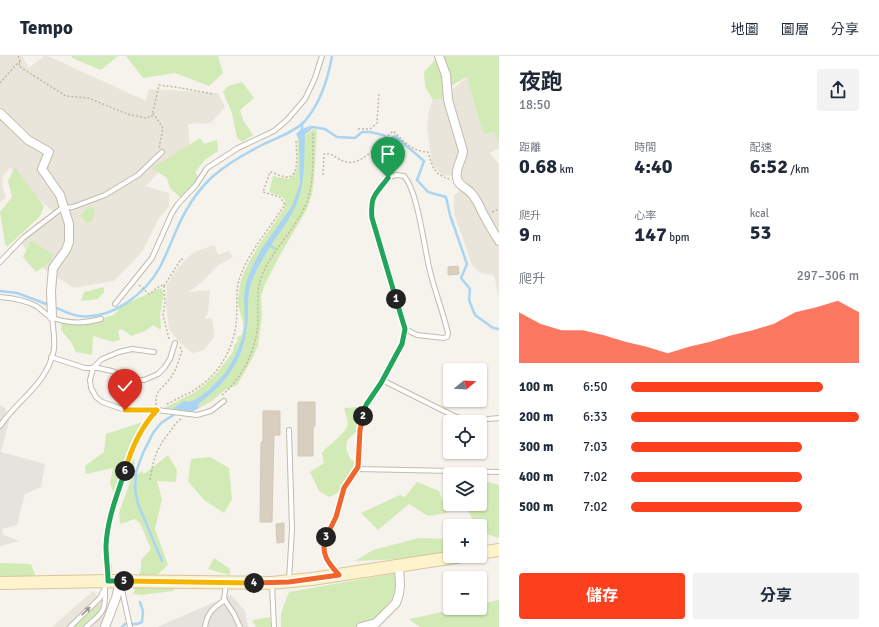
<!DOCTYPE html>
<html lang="zh-TW">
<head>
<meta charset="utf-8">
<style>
  body { margin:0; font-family:Signika,"Noto Sans TC",sans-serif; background:#f2f2f3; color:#1f2937; height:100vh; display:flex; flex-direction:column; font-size:15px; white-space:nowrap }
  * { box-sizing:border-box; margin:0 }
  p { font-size:13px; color:#747a83 }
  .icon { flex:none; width:22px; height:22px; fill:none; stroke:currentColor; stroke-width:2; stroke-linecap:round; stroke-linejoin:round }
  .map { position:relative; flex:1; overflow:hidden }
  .sheet { display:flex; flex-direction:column; background:#fff; width:380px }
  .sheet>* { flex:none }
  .needle { width:26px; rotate:72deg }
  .tools { position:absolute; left:443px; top:307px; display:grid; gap:8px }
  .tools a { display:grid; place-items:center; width:44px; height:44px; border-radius:4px; background:#fff; box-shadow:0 1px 3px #0004; font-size:20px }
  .pin { position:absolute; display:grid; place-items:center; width:34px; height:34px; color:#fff; margin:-41px -17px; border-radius:50% 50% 50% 0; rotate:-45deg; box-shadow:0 0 4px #0007 }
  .pin .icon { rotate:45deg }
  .km { position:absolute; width:20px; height:20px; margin:-10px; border-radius:50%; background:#222; color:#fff; font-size:11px; line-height:20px; text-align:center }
  .round { display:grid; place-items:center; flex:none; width:42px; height:42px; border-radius:4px; background:#f2f2f3 }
  .summary { display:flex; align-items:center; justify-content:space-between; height:68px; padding:0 20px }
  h1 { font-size:22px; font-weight:700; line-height:30px }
  .metrics { display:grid; grid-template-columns:repeat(3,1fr); gap:6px; height:68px; padding:4px 20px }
  .metrics div { display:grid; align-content:center }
  .metrics b { font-size:20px; font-weight:700 }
  .metrics small { font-size:11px; font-weight:400 }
  .metrics p { font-size:11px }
  .chart { height:112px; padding:8px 20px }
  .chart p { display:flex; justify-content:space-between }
  .chart svg { width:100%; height:72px; margin-top:4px; fill:#fc3f1d; opacity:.7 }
  .button { display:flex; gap:8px; margin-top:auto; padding:8px 20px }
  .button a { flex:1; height:46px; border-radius:4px; background:#fc3f1d; color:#fff; font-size:16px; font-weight:700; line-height:46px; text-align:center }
  .button a+a { background:#f2f2f3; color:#1f2937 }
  ul { padding:0 20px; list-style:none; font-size:13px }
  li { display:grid; grid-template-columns:64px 48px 1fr; align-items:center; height:30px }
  li i { height:10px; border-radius:5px; background:#fc3f1d }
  header { display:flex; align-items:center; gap:24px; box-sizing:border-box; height:56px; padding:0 20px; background:#fff; border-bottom:1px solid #e0e1e3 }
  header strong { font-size:19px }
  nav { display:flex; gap:22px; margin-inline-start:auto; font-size:14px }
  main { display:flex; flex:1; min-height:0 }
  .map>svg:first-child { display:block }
</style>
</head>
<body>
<header>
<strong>Tempo</strong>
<nav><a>地圖</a><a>圖層</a><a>分享</a></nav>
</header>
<main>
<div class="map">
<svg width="499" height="571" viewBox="0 0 499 571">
  <rect width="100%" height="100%" fill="#f6f3ec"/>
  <g fill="#eae5da">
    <path d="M0 0H22L29 12 44 0H48L146 45 149 33 218 37 225 51 211 67 188 68 190 94 165 109 146 130 169 137V151L159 162 142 196 114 225 74 232 41 211 20 186 56 158 20 126 10 111 3 120 2 128 6 142 0 146Z"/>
    <path d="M467 21 483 78 495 76 499 88V92L490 97 499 108V242L494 219 480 217 472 209 454 157V139L459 136 455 119 442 120 432 107 427 73 429 54 433 44 442 42Z"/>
    <path d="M214 189 218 199 229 195 233 201 217 210 203 225 189 236 210 234 208 257 204 263 211 262 213 267 214 281 204 294 193 297 180 287 169 273 166 248 167 228 178 211 194 196Z"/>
    <path d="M93 535 110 554 103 571H52Z"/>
  </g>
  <g fill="#e6e2dd">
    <path d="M0 349 5 352 9 365 1 396 45 408 41 431 25 438 17 469 2 473 4 479 19 485 0 490Z"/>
    <path d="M231 539 245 555 248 571H157Z"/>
  </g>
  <g fill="#d2eab5">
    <path d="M72 0H118L101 14 72 2Z"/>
    <path d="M126 0H218L223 17 209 30 175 17 143 22Z"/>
    <path d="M439 0H499V88L494 76 483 78 467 21 447 32 442 42 433 44 425 30 424 16Z"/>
    <path d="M242 26 254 42 240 54 243 64 253 79 242 86 237 82 232 57 223 36 228 30Z"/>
    <path d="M313 73 317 74 314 123 312 138 307 153 280 199 265 228 261 240 262 260 258 290 252 303 237 329 225 334 212 345 199 352 198 348 170 353 167 355 162 353 195 336 204 329 216 318 233 296 234 289 238 285 237 281 242 279C245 264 242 265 239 252 237 247 238 241 239 236 241 209 269 176 284 153L285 144 281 140 269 136 273 120 288 123C304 115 295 94 298 79H306Z"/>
    <path d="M200 82 204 88 217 84 218 95 206 103 195 116 201 127 184 145 170 132 167 122 152 112Z"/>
    <path d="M15 111 44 150 40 160 7 191 5 187 0 156 12 141 8 125Z"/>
    <path d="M88 150 95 153 92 166 86 167 81 160Z"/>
    <path d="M31 184 53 199 51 205 36 216 23 201Z"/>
    <path d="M104 231V236L98 243 81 245 84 236Z"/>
    <path d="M161 232 164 238 160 258 161 274 153 269 145 275 131 280 122 273 118 275 120 284 113 286 93 280 92 299 76 296 71 286 61 274 62 261 68 265H91L114 259 123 249Z"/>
    <path d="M360 351 357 376C344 383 344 391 351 404L355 405 358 418 336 438 329 441 319 435 310 416 324 407 322 397C328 389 347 377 348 368 348 363 345 357 344 352Z"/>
    <path d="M143 366 144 378 130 391 135 408 124 427 114 438 110 427 113 412 86 418 85 410 104 396 106 378Z"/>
    <path d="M168 399 177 414 176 426 157 425 162 443 155 473 168 509 154 522 180 527 173 535 142 539 133 538 141 513V504L151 493 140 467 135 463 120 468 119 457 131 423 142 415 144 418Z"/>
    <path d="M210 401 229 412 232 443 224 457 204 444 188 425 191 403Z"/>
    <path d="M484 425 499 429V482L480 476V470H475L466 448H480V427Z"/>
    <path d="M417 426 439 435 447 457 428 460 409 448 378 474 361 457 400 439 405 441Z"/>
    <path d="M419 482 450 483V497L403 503 355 505 373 494Z"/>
    <path d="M214 502 230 513V519L218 516 208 513Z"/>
    <path d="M0 507 31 508 35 519 24 523 0 522Z"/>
    <path d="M397 517V532L394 541 375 563 363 567 357 571H281V557L289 536Z"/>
    <path d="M499 544V571H420L409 563 462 552H480V548Z"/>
    <path d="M98 549 101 552 81 571H74Z"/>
    <path d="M270 561 271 571H256L252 564Z"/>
  </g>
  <path fill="#a9d4f2" d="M312 69 305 75C304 100 306 126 296 149 290 163 280 176 271 189L276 192 275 194 270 191C261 206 252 219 249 236 247 247 249 258 247 270 244 303 225 329 198 348L199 352 192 356 172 353 184 345 187 346 195 344 209 334 226 316 236 298 242 283 245 268 244 239 246 227 252 211 261 194 292 150 300 128 299 83 296 78 300 74Z"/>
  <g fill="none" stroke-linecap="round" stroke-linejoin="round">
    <g stroke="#a9d4f2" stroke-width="2.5">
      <path d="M302 67V74"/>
      <path d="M303 77H305L312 71 325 73 337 81 355 82 362 76H370L383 79 390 83 395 80 424 105 417 124 428 136 446 141 450 159 467 208 461 222 470 233 469 244 475 259 493 272 499 273"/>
      <path d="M0 235 17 237 49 249"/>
      <path d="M54 251C62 254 70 259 79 260 112 264 145 238 160 211 170 192 176 171 187 153 193 142 202 131 211 122 225 109 244 98 262 89 276 82 293 77 304 66 320 48 328 23 332 0"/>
      <path d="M162 505 138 448 135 432 136 416 143 397 153 377 161 367 178 356"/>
      <path d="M122 571 125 568H137L142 566 143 555 140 546"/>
    </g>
  </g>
  <g fill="#d8cfc1" stroke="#d3c7b4">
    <path d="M458 210 459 218 448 219V211Z"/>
    <path d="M298 346H315V370H313V400H298Z"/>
    <path d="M263 355H280V379H274L272 466H260L261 386H263Z"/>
    <path d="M284 467V486L277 487 276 468Z"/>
  </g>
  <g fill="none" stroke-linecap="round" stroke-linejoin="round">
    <defs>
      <g id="service">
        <path d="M0 206 23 182 62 152 73 151 105 139 138 119 162 96"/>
        <path d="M0 241C12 242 25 244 36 250 41 253 45 258 50 261 68 268 84 268 101 263"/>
        <path d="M115 248 152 202 172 157 178 148 196 129 207 112 238 92 274 75 287 64 305 43 315 22 322 0"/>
        <path d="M154 296 132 293 119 296 102 303 93 312 90 324 91 332 96 341 102 346 125 354H157L197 359 211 355 224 345"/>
        <path d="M51 301 85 312H98L112 315 134 324H144L158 318 164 312 170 303 175 287"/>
        <path d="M382 324 452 359 468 365 499 362"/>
        <path d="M0 370C16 346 41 332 51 304 52 300 54 296 54 292 55 282 53 271 52 261"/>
        <path d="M357 413 499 416"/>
        <path d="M337 517 328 506 323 489 336 461 343 432 358 411 360 374 366 349 381 327 402 288 405 273 372 162 371 149 374 140 388 122 396 119 404 120C418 135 424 192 430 215 435 236 443 256 448 277L447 281 444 282 417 279 405 273"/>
        <path d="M289 524 292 473 289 374"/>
        <path d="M226 528 224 543 234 558 240 571"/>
        <path d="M121 529 130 571"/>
        <path d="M272 529 274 571"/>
        <path d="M70 571 100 542 106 530 109 515 106 491 110 461 127 406 139 380"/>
        <path d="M86 571C102 557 106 556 105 534"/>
        <path d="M205 571C207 557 213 552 225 544"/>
      </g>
      <g id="minor">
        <path d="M439 0 446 19 448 44 463 95C462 105 455 111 457 122 458 130 466 131 471 137 478 144 480 153 485 161 489 169 494 177 499 185"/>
        <path d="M0 57 28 84 49 96 42 113 60 139 69 168V186L66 194 53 212 51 235 52 261"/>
        <path d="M105 571 116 542 120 525"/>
        <path d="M361 571 376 567 396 547 399 538 400 530 399 510"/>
      </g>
      <g id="secondary">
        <path d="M480 497 499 494"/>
        <path d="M0 527 108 525 271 527 312 523 462 500"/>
      </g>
    </defs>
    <use href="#service" stroke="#c2bbae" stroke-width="6"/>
    <use href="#minor" stroke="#c2bbae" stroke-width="10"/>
    <use href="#secondary" stroke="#d6c79b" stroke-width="14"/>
    <g stroke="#c4b79f" stroke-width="1.5" stroke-dasharray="2 2" stroke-linecap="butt">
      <path d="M18 0 20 5"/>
      <path d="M0 27 14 11 20 5 19 10 23 13 66 40 88 42 127 58 146 62 152 60 159 29 175 31 213 38"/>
      <path d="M153 57 163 72 159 92"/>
      <path d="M358 73H370L377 67 379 37"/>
      <path d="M323 119 324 98C332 96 339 105 347 106 362 110 383 84 393 75 405 86 411 95 428 96 433 111 433 118 449 123"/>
      <path d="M492 156 499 153"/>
      <path d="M139 229 149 238 160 230 164 229 165 247 163 259 169 283"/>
      <path d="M164 230 181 203 185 204"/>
      <path d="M222 339C243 322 256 293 258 267 258 250 256 235 262 219 273 193 299 169 308 143 314 122 313 98 313 77"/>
      <path d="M167 348C175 344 183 340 191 336 216 322 232 297 236 269 238 254 235 238 239 224 247 198 269 173 284 150V147L280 141 263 136 270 116C275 117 284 122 289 121 300 118 296 93 296 84"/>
      <path d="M156 349C155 334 161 334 168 325 176 316 179 304 182 294L180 291"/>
      <path d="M143 374 151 361"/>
      <path d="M150 424C153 404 156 393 169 377 173 372 175 367 181 363"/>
    </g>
    <use href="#service" stroke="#fff" stroke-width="4"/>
    <use href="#minor" stroke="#fff" stroke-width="8"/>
    <use href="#secondary" stroke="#fff3cd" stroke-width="12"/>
  </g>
  <defs><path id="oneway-solid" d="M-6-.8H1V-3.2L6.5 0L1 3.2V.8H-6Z"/></defs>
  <use fill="#9c9892" href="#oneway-solid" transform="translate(86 555) rotate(-43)"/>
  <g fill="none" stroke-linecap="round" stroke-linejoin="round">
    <defs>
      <path id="split-1" d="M388 122C375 139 370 140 372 162L396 243"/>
      <path id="split-2" d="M363 360 366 349 381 327 402 288 405 273 396 243"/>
      <path id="split-3" d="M326 481 336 461 344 432 358 411 360 374 363 360"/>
      <path id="split-4" d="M254 527 289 526 339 519C328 507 320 497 326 481"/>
      <path id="split-5" d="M124 525 254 527"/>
      <path id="split-6" d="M124 525H108C108 513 106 502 106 490 107 464 117 439 125 415"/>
      <path id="split-7" d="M125 415C131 393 141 371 157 354H125"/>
    </defs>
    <use href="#split-1" stroke="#fff" stroke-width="8"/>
    <use href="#split-2" stroke="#fff" stroke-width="8"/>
    <use href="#split-3" stroke="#fff" stroke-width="8"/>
    <use href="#split-4" stroke="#fff" stroke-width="8"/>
    <use href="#split-5" stroke="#fff" stroke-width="8"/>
    <use href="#split-6" stroke="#fff" stroke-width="8"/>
    <use href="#split-7" stroke="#fff" stroke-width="8"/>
    <use href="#split-1" stroke="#22a559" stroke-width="5"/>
    <use href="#split-2" stroke="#22a559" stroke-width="5"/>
    <use href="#split-3" stroke="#f0652b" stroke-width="5"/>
    <use href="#split-4" stroke="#f0652b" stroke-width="5"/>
    <use href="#split-5" stroke="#f5b400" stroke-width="5"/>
    <use href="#split-6" stroke="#22a559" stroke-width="5"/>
    <use href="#split-7" stroke="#f5b400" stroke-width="5"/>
  </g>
</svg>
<div class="tools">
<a><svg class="needle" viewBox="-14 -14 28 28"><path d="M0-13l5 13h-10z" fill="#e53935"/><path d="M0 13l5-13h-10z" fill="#747a83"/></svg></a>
<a><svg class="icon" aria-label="locate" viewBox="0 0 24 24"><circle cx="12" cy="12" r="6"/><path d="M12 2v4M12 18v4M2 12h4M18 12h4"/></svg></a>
<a><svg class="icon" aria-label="layers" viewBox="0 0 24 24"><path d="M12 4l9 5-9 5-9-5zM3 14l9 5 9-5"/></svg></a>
<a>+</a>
<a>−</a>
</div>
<div class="pin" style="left:388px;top:122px;background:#1e9e55"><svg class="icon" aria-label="arrive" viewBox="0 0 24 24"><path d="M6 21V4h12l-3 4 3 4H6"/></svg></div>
<div class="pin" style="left:125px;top:354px;background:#d93025"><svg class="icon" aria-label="check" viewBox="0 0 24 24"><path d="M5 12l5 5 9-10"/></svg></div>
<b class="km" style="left:396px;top:243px">1</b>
<b class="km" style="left:363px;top:360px">2</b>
<b class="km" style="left:326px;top:481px">3</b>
<b class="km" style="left:254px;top:527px">4</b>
<b class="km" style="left:124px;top:525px">5</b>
<b class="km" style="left:125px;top:415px">6</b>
</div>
<section class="sheet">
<div class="summary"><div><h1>夜跑</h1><p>18:50</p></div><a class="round"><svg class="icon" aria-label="share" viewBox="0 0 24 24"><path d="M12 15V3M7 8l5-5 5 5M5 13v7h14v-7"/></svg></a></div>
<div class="metrics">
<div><p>距離</p><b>0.68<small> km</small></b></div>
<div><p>時間</p><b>4:40</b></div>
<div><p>配速</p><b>6:52<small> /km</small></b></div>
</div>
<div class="metrics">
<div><p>爬升</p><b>9<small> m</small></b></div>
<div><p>心率</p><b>147<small> bpm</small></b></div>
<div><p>kcal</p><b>53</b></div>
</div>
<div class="chart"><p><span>爬升</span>297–306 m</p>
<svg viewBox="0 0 160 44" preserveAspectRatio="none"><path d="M0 44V13L10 20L20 24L30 24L40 27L50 31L60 34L70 38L80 34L90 31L100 27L110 24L120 20L130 13L140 10L150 6L160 13V44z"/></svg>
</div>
<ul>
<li><b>100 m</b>6:50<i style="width:84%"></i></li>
<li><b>200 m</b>6:33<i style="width:100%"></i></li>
<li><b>300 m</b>7:03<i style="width:75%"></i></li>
<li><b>400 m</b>7:02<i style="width:75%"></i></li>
<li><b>500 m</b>7:02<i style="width:75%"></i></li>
</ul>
<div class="button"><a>儲存</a><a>分享</a></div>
</section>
</main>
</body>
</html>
